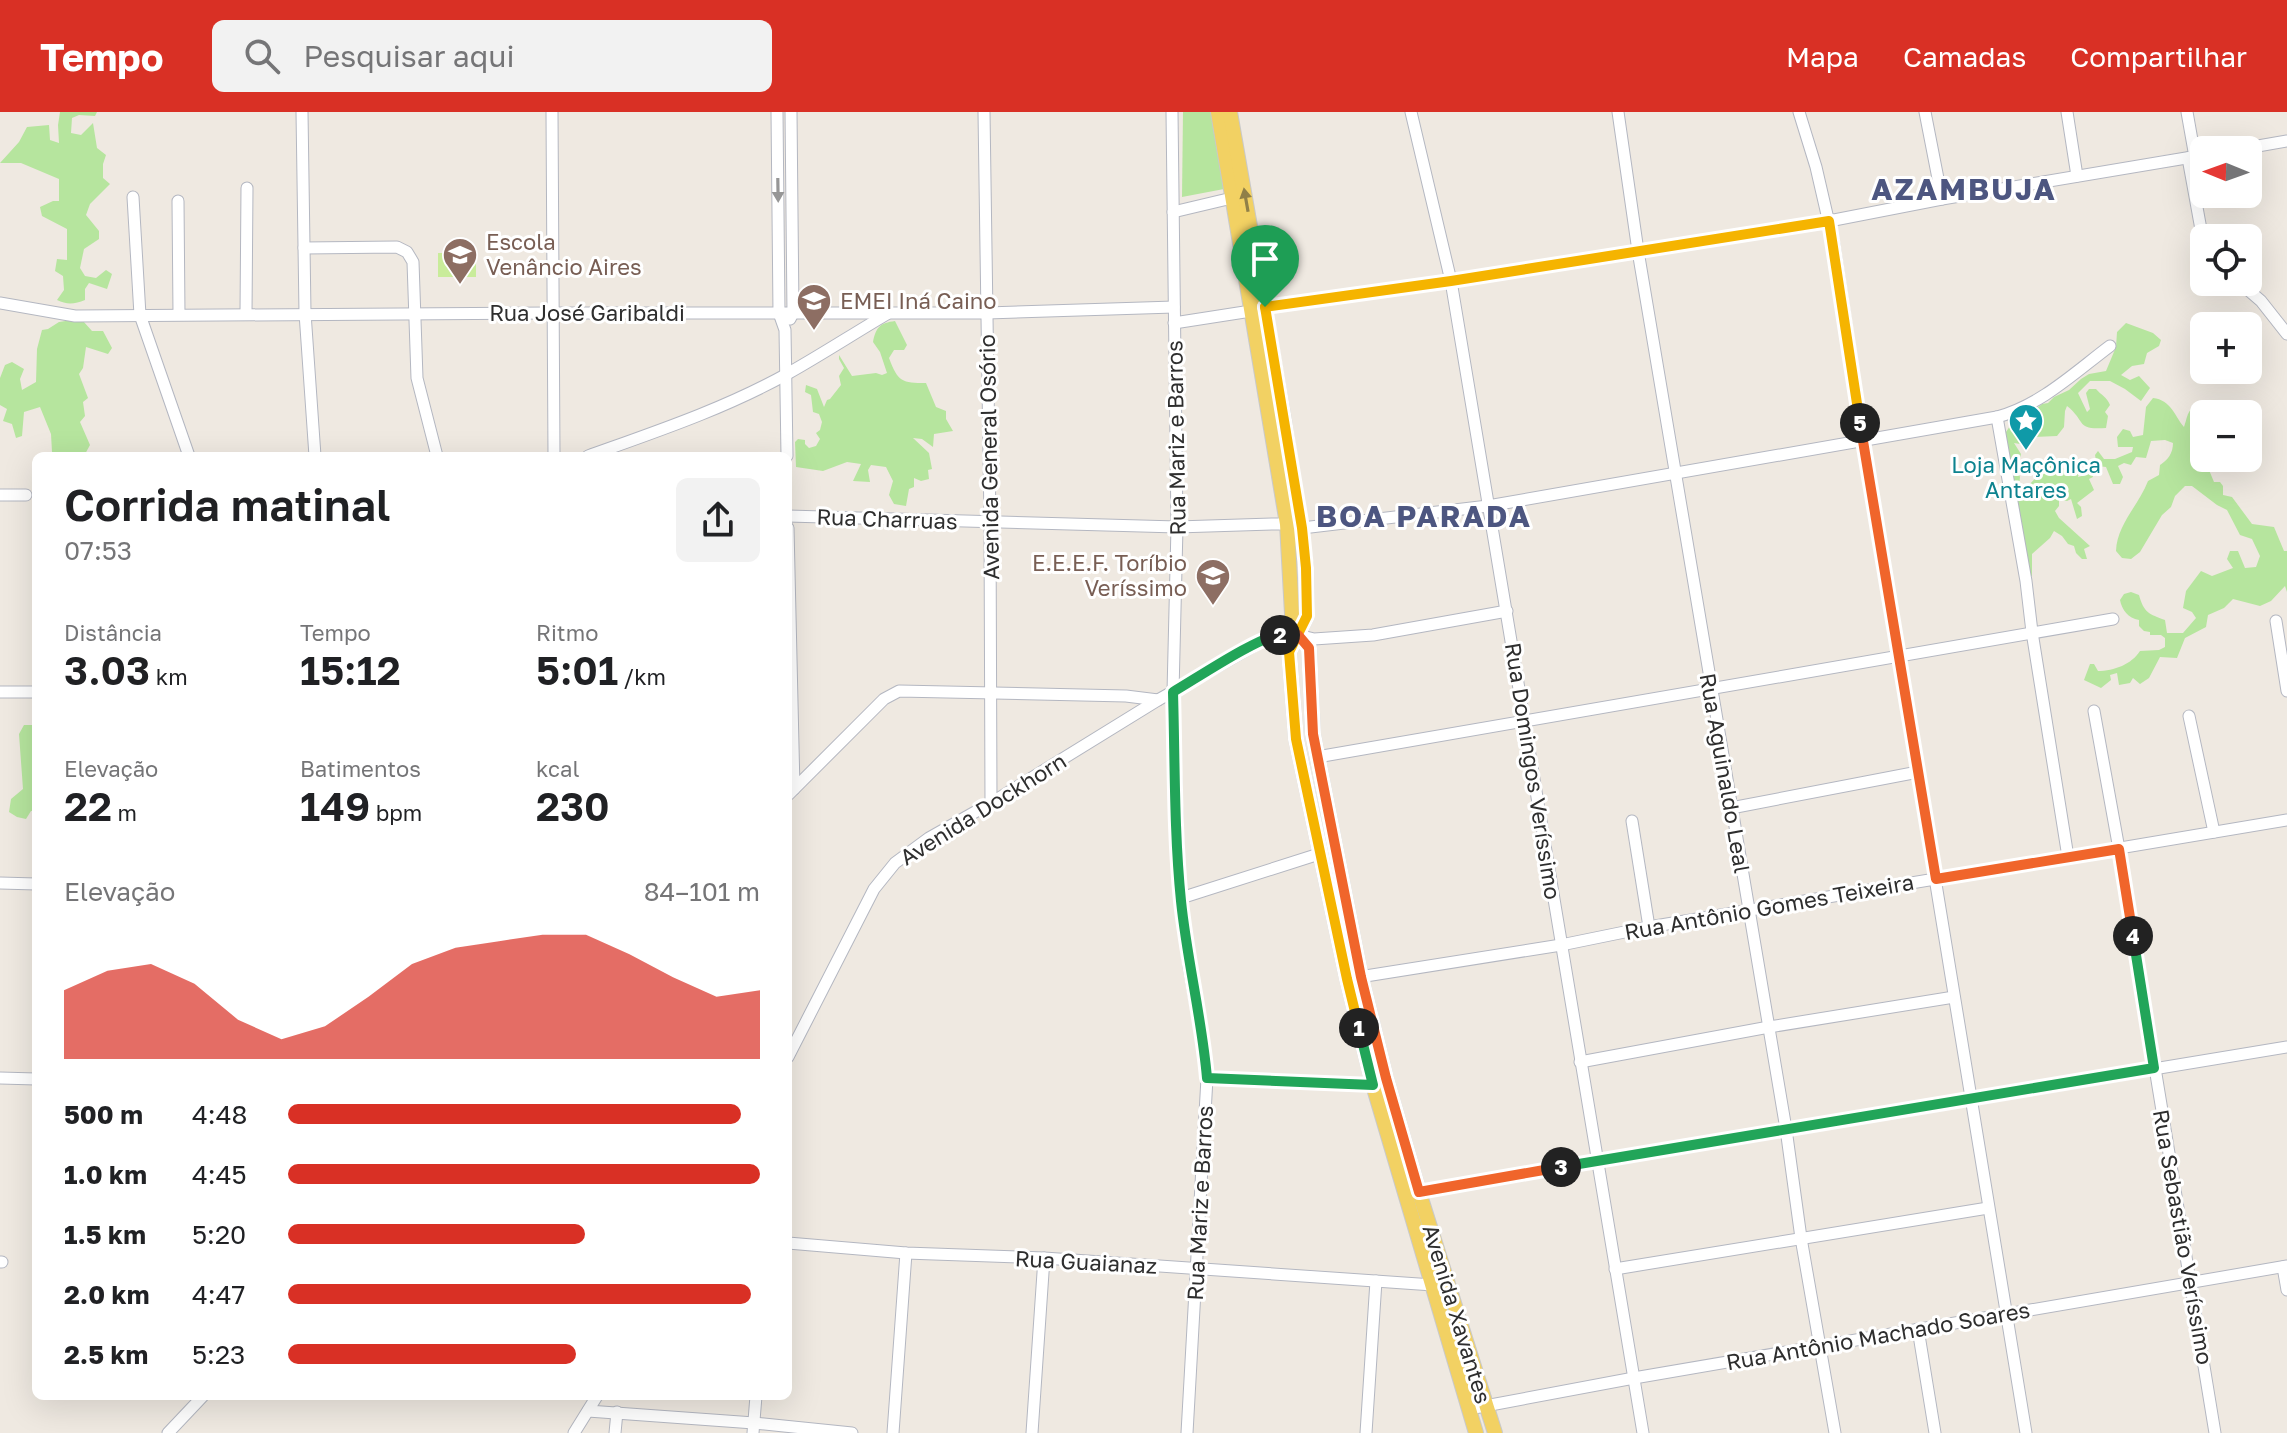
<!DOCTYPE html>
<html lang="pt">
<head>
<meta charset="utf-8">
<style>
  body { margin:0; font-family:"Golos Text",sans-serif; background:#f2f2f2; color:#202124; height:100vh; display:flex; flex-direction:column; font-size:30px; white-space:nowrap }
  * { box-sizing:border-box; margin:0 }
  p { font-size:26px; color:#757577 }
  .icon { flex:none; width:44px; height:44px; fill:none; stroke:currentColor; stroke-width:2; stroke-linecap:round; stroke-linejoin:round }
  .map { position:relative; flex:1; overflow:hidden }
  .details { position:absolute; left:32px; top:340px; width:760px; height:948px; display:flex; flex-direction:column; background:#fff; border-radius:12px; box-shadow:0 8px 32px #0002 }
  .details>* { flex:none }
  .needle { width:52px; rotate:271deg }
  .buttons { position:absolute; left:2190px; top:24px; display:grid; gap:16px }
  .buttons a { display:grid; place-items:center; width:72px; height:72px; border-radius:12px; background:#fff; box-shadow:0 8px 32px #0002; font-size:40px }
  .pin { position:absolute; display:grid; place-items:center; width:68px; height:68px; color:#fff; margin:-82px -34px; border-radius:50% 50% 50% 0; rotate:-45deg; box-shadow:0 0 8px #0007 }
  .pin .icon { rotate:45deg }
  .km { position:absolute; width:40px; height:40px; margin:-20px; border-radius:50%; background:#222; color:#fff; font-size:22px; line-height:40px; text-align:center }
  .round { display:grid; place-items:center; flex:none; width:84px; height:84px; border-radius:12px; background:#f2f2f2 }
  .summary { display:flex; align-items:center; justify-content:space-between; height:136px; padding:0 32px }
  h1 { font-size:44px; font-weight:600; line-height:60px }
  .metrics { display:grid; grid-template-columns:repeat(3,1fr); gap:12px; height:136px; padding:8px 32px }
  .metrics div { display:grid; align-content:center }
  .metrics b { font-size:40px; font-weight:600 }
  .metrics small { font-size:22px; font-weight:400 }
  .metrics p { font-size:22px }
  .chart { height:224px; padding:16px 32px }
  .chart p { display:flex; justify-content:space-between }
  .chart svg { width:100%; height:144px; margin-top:8px; fill:#d93025; opacity:.7 }
  ul { padding:0 32px; list-style:none; font-size:26px }
  li { display:grid; grid-template-columns:128px 96px 1fr; align-items:center; height:60px }
  li i { height:20px; border-radius:10px; background:#d93025 }
  header { display:flex; align-items:center; gap:48px; box-sizing:border-box; height:112px; padding:0 40px; background:#d93025; color:#fff }
  header strong { font-size:38px }
  nav { display:flex; gap:44px; margin-inline-start:auto; font-size:28px }
  .search { width:560px; height:72px; background:#f2f2f2; display:flex; align-items:center; gap:20px; box-sizing:border-box; padding:0 28px; border-radius:12px; color:#757577; font-size:30px }
  .map>svg:first-child { display:block }
</style>
</head>
<body>
<header>
<strong>Tempo</strong>
<div class="search"><svg class="icon" aria-label="search" viewBox="0 0 24 24"><circle cx="10" cy="10" r="6"/><path d="M15 15l6 6"/></svg>Pesquisar aqui</div>
<nav><a>Mapa</a><a>Camadas</a><a>Compartilhar</a></nav>
</header>
<div class="map">
<svg width="2287" height="1321" viewBox="0 0 2287 1321">
  <rect width="100%" height="100%" fill="#efe9e1"/>
  <g fill="#b6e59e">
    <path d="M60 0H97L95 4 79 3 72 6 71 21 81 23 93 11 97 36 106 43 103 52V66L110 72 90 92 86 103 99 119V127L84 137 80 156 85 164 96 166 106 158 112 162 107 177 89 171 85 177V188C75 192 67 193 57 188L64 178 63 164 55 159 57 147 67 148V117L42 104 40 95 53 89H59V67L21 51H0L19 30 27 15 49 13 50 28 59 31 58 13Z"/>
    <path d="M1183 0H1211L1224 77 1182 85Z"/>
    <path d="M72 208 83 209 92 219H103L112 236 108 242 86 235 83 256 79 262 88 286 83 290 85 304 80 310 90 333 84 344H40L52 340 51 322 40 295 24 300 22 324 16 326 12 312 3 309 7 297 0 293V266L5 253 12 250 24 257 20 267 22 278 36 270 37 237 42 218 48 217 59 210Z"/>
    <path d="M895 209 907 233 904 238H894L889 246C898 270 902 271 926 271L936 295 946 299V307L953 319 934 322 933 335 922 327 913 326 929 341 932 357 928 358 929 367 921 369 914 366V375L909 377 906 394 894 392 889 383 893 369 886 355 871 353 868 358 870 370 853 369 861 352 847 350 823 359 796 355 795 330 798 327 805 328V332L809 336 816 334 820 327 816 321 820 318 822 310 819 302 813 300 811 283 805 280 806 273 817 277 824 295 827 288 830 287 841 273 839 264 844 256 839 247V243L852 264 876 261 882 263 887 261 880 240 873 230C876 215 880 211 895 209Z"/>
    <path d="M2126 211 2153 221 2161 228 2159 234 2147 241 2144 252 2132 254 2121 263 2130 268 2139 264 2150 276 2141 289 2125 277 2110 269H2090L2078 281 2087 300 2090 297 2086 281 2089 277H2096C2101 283 2107 285 2110 293L2105 300 2108 304 2106 316C2075 318 2087 310 2067 294L2065 299 2064 315 2057 324 2034 325 2030 329 2029 334 2023 336 2020 332 2014 331 2021 342 2020 346H2015V352L2019 357 2018 360 2020 365 2019 374 2026 376C2037 365 2046 354 2058 349L2061 355 2075 361 2079 360 2078 365 2092 361 2093 365 2089 367 2094 378 2077 391 2081 395 2082 404 2077 407 2071 387 2067 389 2059 387V394L2055 399 2059 406 2090 434 2084 437 2087 447H2082L2076 441 2074 434 2068 432 2062 424 2054 419 2050 426 2032 442V464L2028 463 2006 339 2007 327 2004 323 2010 314 2018 312 2042 292 2048 291 2054 285 2069 278 2081 267 2089 262 2106 259 2116 235 2117 220Z"/>
    <path d="M2153 286C2171 288 2174 303 2184 315 2188 304 2187 296 2200 292L2208 297 2211 302H2204V340L2201 339 2194 346 2209 358 2214 370H2220L2223 374V383L2232 385 2252 412 2274 415 2284 439H2287V480L2285 474 2271 489 2260 494 2233 487 2224 496 2208 503 2206 515 2185 526 2177 546 2160 545 2149 566 2140 572 2133 566 2130 571 2119 573 2117 561 2110 563 2111 568 2101 576 2084 568 2090 552H2094L2098 559C2114 559 2132 552 2140 539L2159 538 2165 535V526L2161 523H2150V520L2144 519 2139 514V508C2128 506 2122 498 2120 488L2124 482 2131 480 2139 483C2144 501 2149 502 2165 508L2167 521H2183L2196 506 2192 500 2183 496 2186 479 2201 459 2212 464 2233 456 2227 447 2230 439H2238L2245 456 2256 455 2260 444 2252 427 2240 423 2227 398 2217 393 2192 374H2185L2175 384 2171 395 2162 403 2140 440 2131 447 2122 446 2116 439C2117 412 2139 393 2148 369L2159 363 2160 353C2168 348 2173 341 2173 331L2165 328 2151 329 2146 346 2136 345 2131 353 2124 351 2118 354 2123 365 2120 372H2113L2106 355 2097 354 2095 343 2098 339 2104 347H2115L2132 340 2133 335H2118L2117 325 2123 317 2130 319 2133 325 2143 323 2146 295Z"/>
    <path d="M36 595V699H31L26 707 17 705 9 700 11 687 23 677 19 622 24 613H33Z"/>
  </g>
  <rect fill="#c9ec9a" x="438" y="141" width="38" height="24"/>
  <g fill="none" stroke-linecap="round" stroke-linejoin="round">
    <defs>
      <g id="minor">
        <path d="M302 0 305 201 315 344"/>
        <path d="M552 0 554 344"/>
        <path d="M777 0 779 201 785 218 787 344"/>
        <path d="M984 0 990 410 991 691"/>
        <path d="M1172 0 1177 415 1173 580 1178 742 1181 786 1189 855 1204 936 1207 966 1187 1321"/>
        <path d="M1411 0 1451 169 1643 1321"/>
        <path d="M1618 0 1638 139 1786 1017 1801 1126 1835 1321"/>
        <path d="M1799 0 1816 55 1834 133 1863 327 2026 1321"/>
        <path d="M1925 0 1942 87"/>
        <path d="M2067 0 2077 64"/>
        <path d="M2187 0 2195 45"/>
        <path d="M2235 38 2287 29"/>
        <path d="M2188 46 2204 134"/>
        <path d="M133 85 140 203 189 344"/>
        <path d="M178 89 179 202"/>
        <path d="M1173 100 1232 86"/>
        <path d="M304 136 397 135 407 140 413 150 417 266 437 344"/>
        <path d="M2239 170 2261 189 2287 222"/>
        <path d="M0 191 75 204 553 201H987L1174 195"/>
        <path d="M1265 195 1451 169 1829 109 1942 87 2204 43"/>
        <path d="M246 202 247 76"/>
        <path d="M790 207 793 201 791 0"/>
        <path d="M1174 211 1251 199"/>
        <path d="M1997 305 2026 469 2032 520 2068 745"/>
        <path d="M588 344C655 320 724 297 787 262 821 243 853 222 887 202"/>
        <path d="M0 383H26"/>
        <path d="M788 404 1177 415 1272 412H1287L1302 416 1488 394 1997 305C2041 293 2074 261 2110 234"/>
        <path d="M788 416 794 677"/>
        <path d="M2276 509 2287 579"/>
        <path d="M0 580H36"/>
        <path d="M2094 599 2119 737 2215 1321"/>
        <path d="M2189 604 2214 720"/>
        <path d="M1317 645 2113 507"/>
        <path d="M788 683 884 587 899 579 1126 584 1158 588"/>
        <path d="M1731 696 1918 660"/>
        <path d="M1632 709 1649 815"/>
        <path d="M0 771 36 772"/>
        <path d="M1181 786 1319 742"/>
        <path d="M1353 866 1561 833 1649 815 2287 708"/>
        <path d="M788 945 874 777 895 751 929 726 991 691 1158 588 1273 523H1298L1314 527 1373 523 1507 499"/>
        <path d="M1580 950 1769 915 1954 885"/>
        <path d="M0 966 36 967"/>
        <path d="M1207 966 1373 973"/>
        <path d="M1419 1080 1597 1049 2287 935"/>
        <path d="M788 1131 906 1141 1044 1146 1433 1173"/>
        <path d="M0 1150H2"/>
        <path d="M2283 1155 2287 1178"/>
        <path d="M1615 1157 1988 1096"/>
        <path d="M1918 1217 1935 1321"/>
        <path d="M1469 1297 1634 1266 2287 1154"/>
        <path d="M588 1299 754 1311 852 1321"/>
        <path d="M168 1321 203 1284"/>
        <path d="M574 1321 597 1284"/>
        <path d="M615 1321 617 1300"/>
        <path d="M753 1321 756 1284"/>
        <path d="M893 1321 906 1141"/>
        <path d="M1032 1321 1044 1146"/>
        <path d="M1366 1321 1376 1169"/>
      </g>
      <g id="major">
        <path d="M1218 0 1287 412 1292 502 1298 523 1309 536 1313 622 1361 865 1386 966 1419 1080 1495 1321"/>
        <path d="M1230 0 1284 308 1306 456 1307 504 1289 540 1296 627 1347 867 1373 973 1476 1321"/>
      </g>
    </defs>
    <use href="#minor" stroke="#b4b7c1" stroke-width="13"/>
    <use href="#major" stroke="#c9c9c9" stroke-width="16"/>
    <use href="#minor" stroke="#fff" stroke-width="11"/>
    <use href="#major" stroke="#f2d163" stroke-width="14"/>
  </g>
  <defs><path id="oneway-solid" d="M-6-.8H1V-3.2L6.5 0L1 3.2V.8H-6Z" transform="scale(2)"/></defs>
  <use fill="#969696" href="#oneway-solid" transform="translate(778 78) rotate(89)"/>
  <use fill="#908048" href="#oneway-solid" transform="translate(1246 88) rotate(-100)"/>
  <g fill="none" stroke-linecap="round" stroke-linejoin="round">
    <defs>
      <path id="split-1" d="M1265 195 1302 416 1306 456 1307 504 1289 540 1296 627 1347 867 1359 916"/>
      <path id="split-2" d="M1280 523C1261 523 1194 568 1173 580 1175 649 1174 720 1181 789 1187 848 1202 907 1207 966L1373 973 1359 916"/>
      <path id="split-3" d="M1280 523H1298L1309 536 1313 622 1361 865 1386 966 1419 1080 1561 1055"/>
      <path id="split-4" d="M1561 1055 2154 956 2133 824"/>
      <path id="split-5" d="M1860 311 1936 767 2119 737 2133 824"/>
      <path id="split-6" d="M1265 195 1451 169 1829 109 1860 311"/>
    </defs>
    <use href="#split-1" stroke="#fff" stroke-width="16"/>
    <use href="#split-2" stroke="#fff" stroke-width="16"/>
    <use href="#split-3" stroke="#fff" stroke-width="16"/>
    <use href="#split-4" stroke="#fff" stroke-width="16"/>
    <use href="#split-5" stroke="#fff" stroke-width="16"/>
    <use href="#split-6" stroke="#fff" stroke-width="16"/>
    <use href="#split-1" stroke="#f5b400" stroke-width="10"/>
    <use href="#split-2" stroke="#22a559" stroke-width="10"/>
    <use href="#split-3" stroke="#f0652b" stroke-width="10"/>
    <use href="#split-4" stroke="#22a559" stroke-width="10"/>
    <use href="#split-5" stroke="#f0652b" stroke-width="10"/>
    <use href="#split-6" stroke="#f5b400" stroke-width="10"/>
  </g>
  <defs>
    <symbol id="school-pin" viewBox="-11 -11 22 30"><path d="M0 17L-7.5 6A9.5 9.5 0 1 1 7.5 6Z" fill="#8d6e63" stroke="#fff"/><path d="M0-5L7-2L0 1L-7-2ZM-4 1L0 2.5L4 1V4Q0 6-4 4Z" fill="#fff"/></symbol>
    <symbol id="sight-pin" viewBox="-11 -11 22 30"><path d="M0 17L-7.5 6A9.5 9.5 0 1 1 7.5 6Z" fill="#0f9aa8" stroke="#fff"/><path d="M0-6L1.8-2.2L6-1.7L2.9 1.2L3.7 5.4L0 3.3L-3.7 5.4L-2.9 1.2L-6-1.7L-1.8-2.2Z" fill="#fff"/></symbol>
  </defs>
  <g fill-rule="evenodd">
    <use href="#school-pin" x="440" y="123" width="40" height="54"/>
    <use href="#school-pin" x="794" y="169" width="40" height="54"/>
    <use href="#sight-pin" x="2006" y="289" width="40" height="54"/>
    <use href="#school-pin" x="1193" y="444" width="40" height="54"/>
  </g>
  <g text-anchor="middle" stroke-width="6" stroke-linejoin="round" paint-order="stroke">
    <g font-size="22" fill="#785e54" stroke="#fff" text-anchor="start">
      <text x="486" y="138">Escola<tspan x="486" dy="25">Venâncio Aires</tspan></text>
      <text x="840" y="197">EMEI Iná Caino</text>
      <text x="1187" y="459" text-anchor="end">E.E.E.F. Toríbio<tspan x="1187" dy="25">Veríssimo</tspan></text>
    </g>
    <g font-size="22" fill="#2e2e2e" stroke="#fff">
      <text x="587" y="209">Rua José Garibaldi</text>
      <text transform="translate(1176 326) rotate(-91)" y="8">Rua Mariz e Barros</text>
      <text transform="translate(989 345) rotate(-91)" y="8">Avenida General Osório</text>
      <text transform="translate(887 407) rotate(2)" y="8">Rua Charruas</text>
      <text transform="translate(1533 659) rotate(81)" y="8">Rua Domingos Veríssimo</text>
      <text transform="translate(1725 661) rotate(80)" y="8">Rua Aguinaldo Leal</text>
      <text transform="translate(983 697) rotate(-32)" y="8">Avenida Dockhorn</text>
      <text transform="translate(1769 795) rotate(-10)" y="8">Rua Antônio Gomes Teixeira</text>
      <text transform="translate(1200 1091) rotate(-87)" y="8">Rua Mariz e Barros</text>
      <text transform="translate(2183 1125) rotate(80)" y="8">Rua Sebastião Veríssimo</text>
      <text transform="translate(1086 1150) rotate(3)" y="8">Rua Guaianaz</text>
      <text transform="translate(1457 1202) rotate(73)" y="8">Avenida Xavantes</text>
      <text transform="translate(1878 1224) rotate(-10)" y="8">Rua Antônio Machado Soares</text>
    </g>
    <g font-size="22" fill="#0d838f" stroke="#fff">
      <text x="2026" y="361">Loja Maçônica<tspan x="2026" dy="25">Antares</tspan></text>
    </g>
    <g font-size="30" font-weight="bold" letter-spacing="2" fill="#4d5680" stroke="#fff">
      <text x="1964" y="88">AZAMBUJA</text>
      <text x="1424" y="415">BOA PARADA</text>
    </g>
  </g>
</svg>
<div class="buttons">
<a><svg class="needle" viewBox="-14 -14 28 28"><path d="M0-13l5 13h-10z" fill="#e53935"/><path d="M0 13l5-13h-10z" fill="#757577"/></svg></a>
<a><svg class="icon" aria-label="locate" viewBox="0 0 24 24"><circle cx="12" cy="12" r="6"/><path d="M12 2v4M12 18v4M2 12h4M18 12h4"/></svg></a>
<a>+</a>
<a>−</a>
</div>
<div class="pin" style="left:1265px;top:195px;background:#1e9e55"><svg class="icon" aria-label="arrive" viewBox="0 0 24 24"><path d="M6 21V4h12l-3 4 3 4H6"/></svg></div>
<b class="km" style="left:1359px;top:916px">1</b>
<b class="km" style="left:1280px;top:523px">2</b>
<b class="km" style="left:1561px;top:1055px">3</b>
<b class="km" style="left:2133px;top:824px">4</b>
<b class="km" style="left:1860px;top:311px">5</b>
<section class="details">
<div class="summary"><div><h1>Corrida matinal</h1><p>07:53</p></div><a class="round"><svg class="icon" aria-label="share" viewBox="0 0 24 24"><path d="M12 15V3M7 8l5-5 5 5M5 13v7h14v-7"/></svg></a></div>
<div class="metrics">
<div><p>Distância</p><b>3.03<small> km</small></b></div>
<div><p>Tempo</p><b>15:12</b></div>
<div><p>Ritmo</p><b>5:01<small> /km</small></b></div>
</div>
<div class="metrics">
<div><p>Elevação</p><b>22<small> m</small></b></div>
<div><p>Batimentos</p><b>149<small> bpm</small></b></div>
<div><p>kcal</p><b>230</b></div>
</div>
<div class="chart"><p><span>Elevação</span>84–101 m</p>
<svg viewBox="0 0 160 44" preserveAspectRatio="none"><path d="M0 44V23L10 17L20 15L30 21L40 32L50 38L60 34L70 25L80 15L90 10L100 8L110 6L120 6L130 12L140 19L150 25L160 23V44z"/></svg>
</div>
<ul>
<li><b>500 m</b>4:48<i style="width:96%"></i></li>
<li><b>1.0 km</b>4:45<i style="width:100%"></i></li>
<li><b>1.5 km</b>5:20<i style="width:63%"></i></li>
<li><b>2.0 km</b>4:47<i style="width:98%"></i></li>
<li><b>2.5 km</b>5:23<i style="width:61%"></i></li>
</ul>
</section>
</div>
</body>
</html>
